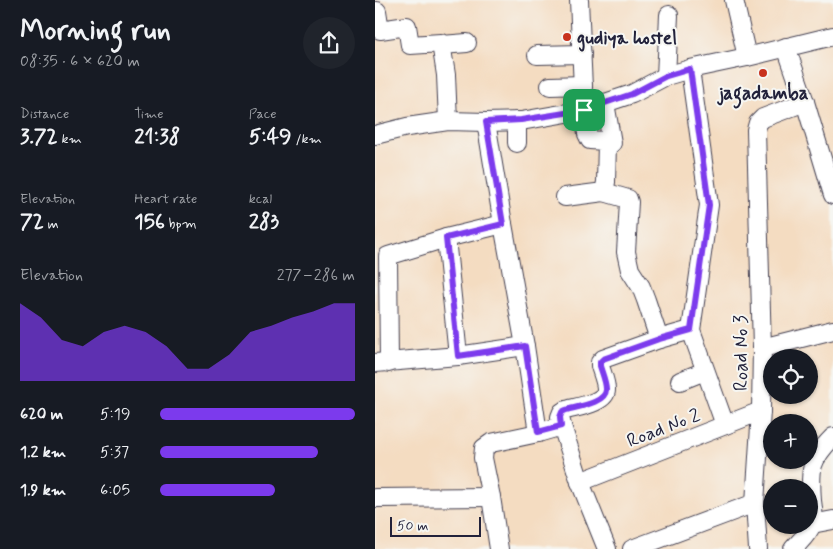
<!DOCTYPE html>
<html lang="en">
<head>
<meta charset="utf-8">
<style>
  body { margin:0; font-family:Mynerve,sans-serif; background:#20242c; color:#f1f3f6; height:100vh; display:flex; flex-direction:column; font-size:19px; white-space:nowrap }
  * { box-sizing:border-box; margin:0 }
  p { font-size:16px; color:#9ea1a6 }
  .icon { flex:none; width:28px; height:28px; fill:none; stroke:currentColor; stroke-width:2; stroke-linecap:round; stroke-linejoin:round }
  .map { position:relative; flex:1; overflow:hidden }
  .panel { display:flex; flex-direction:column; background:#171b24; width:375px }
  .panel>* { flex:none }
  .tools { position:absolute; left:388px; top:349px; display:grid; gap:10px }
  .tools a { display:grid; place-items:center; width:55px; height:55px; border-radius:50%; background:#171b24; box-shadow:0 1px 4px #0004; font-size:25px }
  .scale { position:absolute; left:15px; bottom:12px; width:91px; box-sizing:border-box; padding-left:5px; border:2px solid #22223b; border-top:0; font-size:14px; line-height:18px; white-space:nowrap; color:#22223b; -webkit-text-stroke:4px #f6f6f2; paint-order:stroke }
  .pin { position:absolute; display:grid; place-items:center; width:42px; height:42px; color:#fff; margin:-21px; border-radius:10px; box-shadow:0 2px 8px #0006 }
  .round { display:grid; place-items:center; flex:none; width:52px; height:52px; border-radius:26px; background:#20242c }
  .overview { display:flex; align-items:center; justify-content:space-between; height:85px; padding:0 20px }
  h1 { font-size:28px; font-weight:800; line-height:38px }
  .figures { display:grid; grid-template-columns:repeat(3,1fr); gap:8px; height:85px; padding:5px 20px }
  .figures div { display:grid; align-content:center }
  .figures b { font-size:21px; font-weight:800 }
  .figures small { font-size:14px; font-weight:400 }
  .figures p { font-size:14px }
  .chart { height:140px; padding:10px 20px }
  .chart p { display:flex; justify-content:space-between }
  .chart svg { width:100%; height:90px; margin-top:5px; fill:#7c3aed; opacity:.7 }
  ul { padding:0 20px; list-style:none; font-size:16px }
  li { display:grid; grid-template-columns:80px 60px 1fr; align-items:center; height:38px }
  li i { height:12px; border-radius:6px; background:#7c3aed }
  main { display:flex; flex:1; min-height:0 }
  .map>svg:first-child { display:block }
</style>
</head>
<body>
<main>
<section class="panel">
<div class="overview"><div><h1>Morning run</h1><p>08:35 · 6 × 620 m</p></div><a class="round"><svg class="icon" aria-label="share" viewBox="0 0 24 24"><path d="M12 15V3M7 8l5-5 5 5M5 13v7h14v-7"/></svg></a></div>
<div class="figures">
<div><p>Distance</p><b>3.72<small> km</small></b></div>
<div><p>Time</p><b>21:38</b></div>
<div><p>Pace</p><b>5:49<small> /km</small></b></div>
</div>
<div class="figures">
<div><p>Elevation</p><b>72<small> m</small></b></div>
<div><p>Heart rate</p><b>156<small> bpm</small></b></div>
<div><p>kcal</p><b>283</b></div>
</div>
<div class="chart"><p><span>Elevation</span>277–286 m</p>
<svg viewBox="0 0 160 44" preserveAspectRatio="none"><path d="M0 44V6L10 13L20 24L30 27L40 20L50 17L60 20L70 27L80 38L90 38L100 31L110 20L120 17L130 13L140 10L150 6L160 6V44z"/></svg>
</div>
<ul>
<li><b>620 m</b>5:19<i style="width:100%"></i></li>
<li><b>1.2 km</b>5:37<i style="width:81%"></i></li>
<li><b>1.9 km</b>6:05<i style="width:59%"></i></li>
</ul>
</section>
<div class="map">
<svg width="458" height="549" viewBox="0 0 458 549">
  <rect width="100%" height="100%" fill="#f6f6f2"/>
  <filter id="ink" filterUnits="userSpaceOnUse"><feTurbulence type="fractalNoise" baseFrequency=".02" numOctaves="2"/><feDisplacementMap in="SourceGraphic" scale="10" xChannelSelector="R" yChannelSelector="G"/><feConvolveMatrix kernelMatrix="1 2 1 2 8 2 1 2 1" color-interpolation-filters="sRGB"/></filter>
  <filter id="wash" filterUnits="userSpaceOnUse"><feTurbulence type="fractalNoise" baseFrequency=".0096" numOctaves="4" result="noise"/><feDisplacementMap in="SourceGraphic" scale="20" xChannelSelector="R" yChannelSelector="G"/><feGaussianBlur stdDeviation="1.12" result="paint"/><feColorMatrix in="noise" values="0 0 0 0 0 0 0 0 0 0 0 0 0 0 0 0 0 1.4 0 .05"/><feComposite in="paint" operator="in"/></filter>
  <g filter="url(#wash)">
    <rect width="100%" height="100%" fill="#f4dcc1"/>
  </g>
  <g filter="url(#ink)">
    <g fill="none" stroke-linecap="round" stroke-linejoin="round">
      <defs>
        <g id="minor">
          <path d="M359 0 372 57"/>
          <path d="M0 11H2L5 30 32 26 35 45 66 43 71 75 73 121"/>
          <path d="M67 45 92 43"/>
          <path d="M411 47 430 102 458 195"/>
          <path d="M162 55 207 54"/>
          <path d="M315 69 334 205 316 330 350 425"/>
          <path d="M291 76 294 15"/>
          <path d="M175 86 208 85"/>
          <path d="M230 103 237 143"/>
          <path d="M142 121V143"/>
          <path d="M111 122 128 224 150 346 163 433"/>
          <path d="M0 135 32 127 73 121 111 122 146 121 209 110 257 94 291 76 315 69 372 57 458 36"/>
          <path d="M229 192 253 199 254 202 251 252 255 270 266 287 271 300 284 339"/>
          <path d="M190 197 229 192 231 182 232 143 230 141 215 140 212 134 209 110 204 0"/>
          <path d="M71 238 83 356"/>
          <path d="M387 348 458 330"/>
          <path d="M0 363 83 356 150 346"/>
          <path d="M14 363 13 256 71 238 128 224"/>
          <path d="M305 381 330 371"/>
          <path d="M187 426 205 482 232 549"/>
          <path d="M205 482 386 411"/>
          <path d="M0 498 116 497"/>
          <path d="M380 503 383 549"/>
          <path d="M437 524 458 520"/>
          <path d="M124 549 116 497 108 458 109 448 116 443 163 433 187 426 185 417 187 412 191 410C201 407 232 403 231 389 231 382 227 373 225 366V362L228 359 284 339 316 330"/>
          <path d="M257 549 380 503 386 411 387 348 381 130 383 123 388 118 430 102"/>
          <path d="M418 549C424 542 434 534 437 524 440 517 438 508 437 501 435 469 434 461 458 437"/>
        </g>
      </defs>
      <use href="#minor" stroke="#423e4f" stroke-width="20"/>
      <use href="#minor" stroke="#fff" stroke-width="18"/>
    </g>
  </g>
  <g fill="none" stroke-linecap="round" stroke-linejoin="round" filter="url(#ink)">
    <defs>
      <path id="route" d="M315 69 334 205 316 330 284 339 228 359 225 362V366C227 373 231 382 231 389 232 403 201 407 191 410L187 412 185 417 186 426 163 432 150 346 83 356 71 238 128 224 111 122 146 120 209 110 257 94 291 76Z"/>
    </defs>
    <use href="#route" stroke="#fff" stroke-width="10"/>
    <use href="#route" stroke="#7c3aed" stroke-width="6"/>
  </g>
  <g fill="#c8321e" stroke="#f6f6f2" stroke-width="2">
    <circle cx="192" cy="37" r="5"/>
    <circle cx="388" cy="73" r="5"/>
  </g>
  <g text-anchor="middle" stroke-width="4" stroke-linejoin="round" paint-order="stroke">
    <g font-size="19" font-weight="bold" fill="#22223b" stroke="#f6f6f2" text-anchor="start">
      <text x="202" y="44">gudiya hostel</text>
      <text x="388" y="99" text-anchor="middle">jagadamba</text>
    </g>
    <g font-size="19" fill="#22223b" stroke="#f6f6f2">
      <text transform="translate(365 353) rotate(-90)" y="7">Road No 3</text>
      <text transform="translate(288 427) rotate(-21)" y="7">Road No 2</text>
    </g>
  </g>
</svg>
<div class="tools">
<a><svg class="icon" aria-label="locate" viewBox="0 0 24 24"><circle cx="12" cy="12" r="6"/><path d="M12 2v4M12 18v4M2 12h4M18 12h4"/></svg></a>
<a>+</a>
<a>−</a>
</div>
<div class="scale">50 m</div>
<div class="pin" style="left:209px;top:110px;background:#1e9e55"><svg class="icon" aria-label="arrive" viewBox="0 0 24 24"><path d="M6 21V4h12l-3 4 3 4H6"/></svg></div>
</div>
</main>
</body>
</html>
